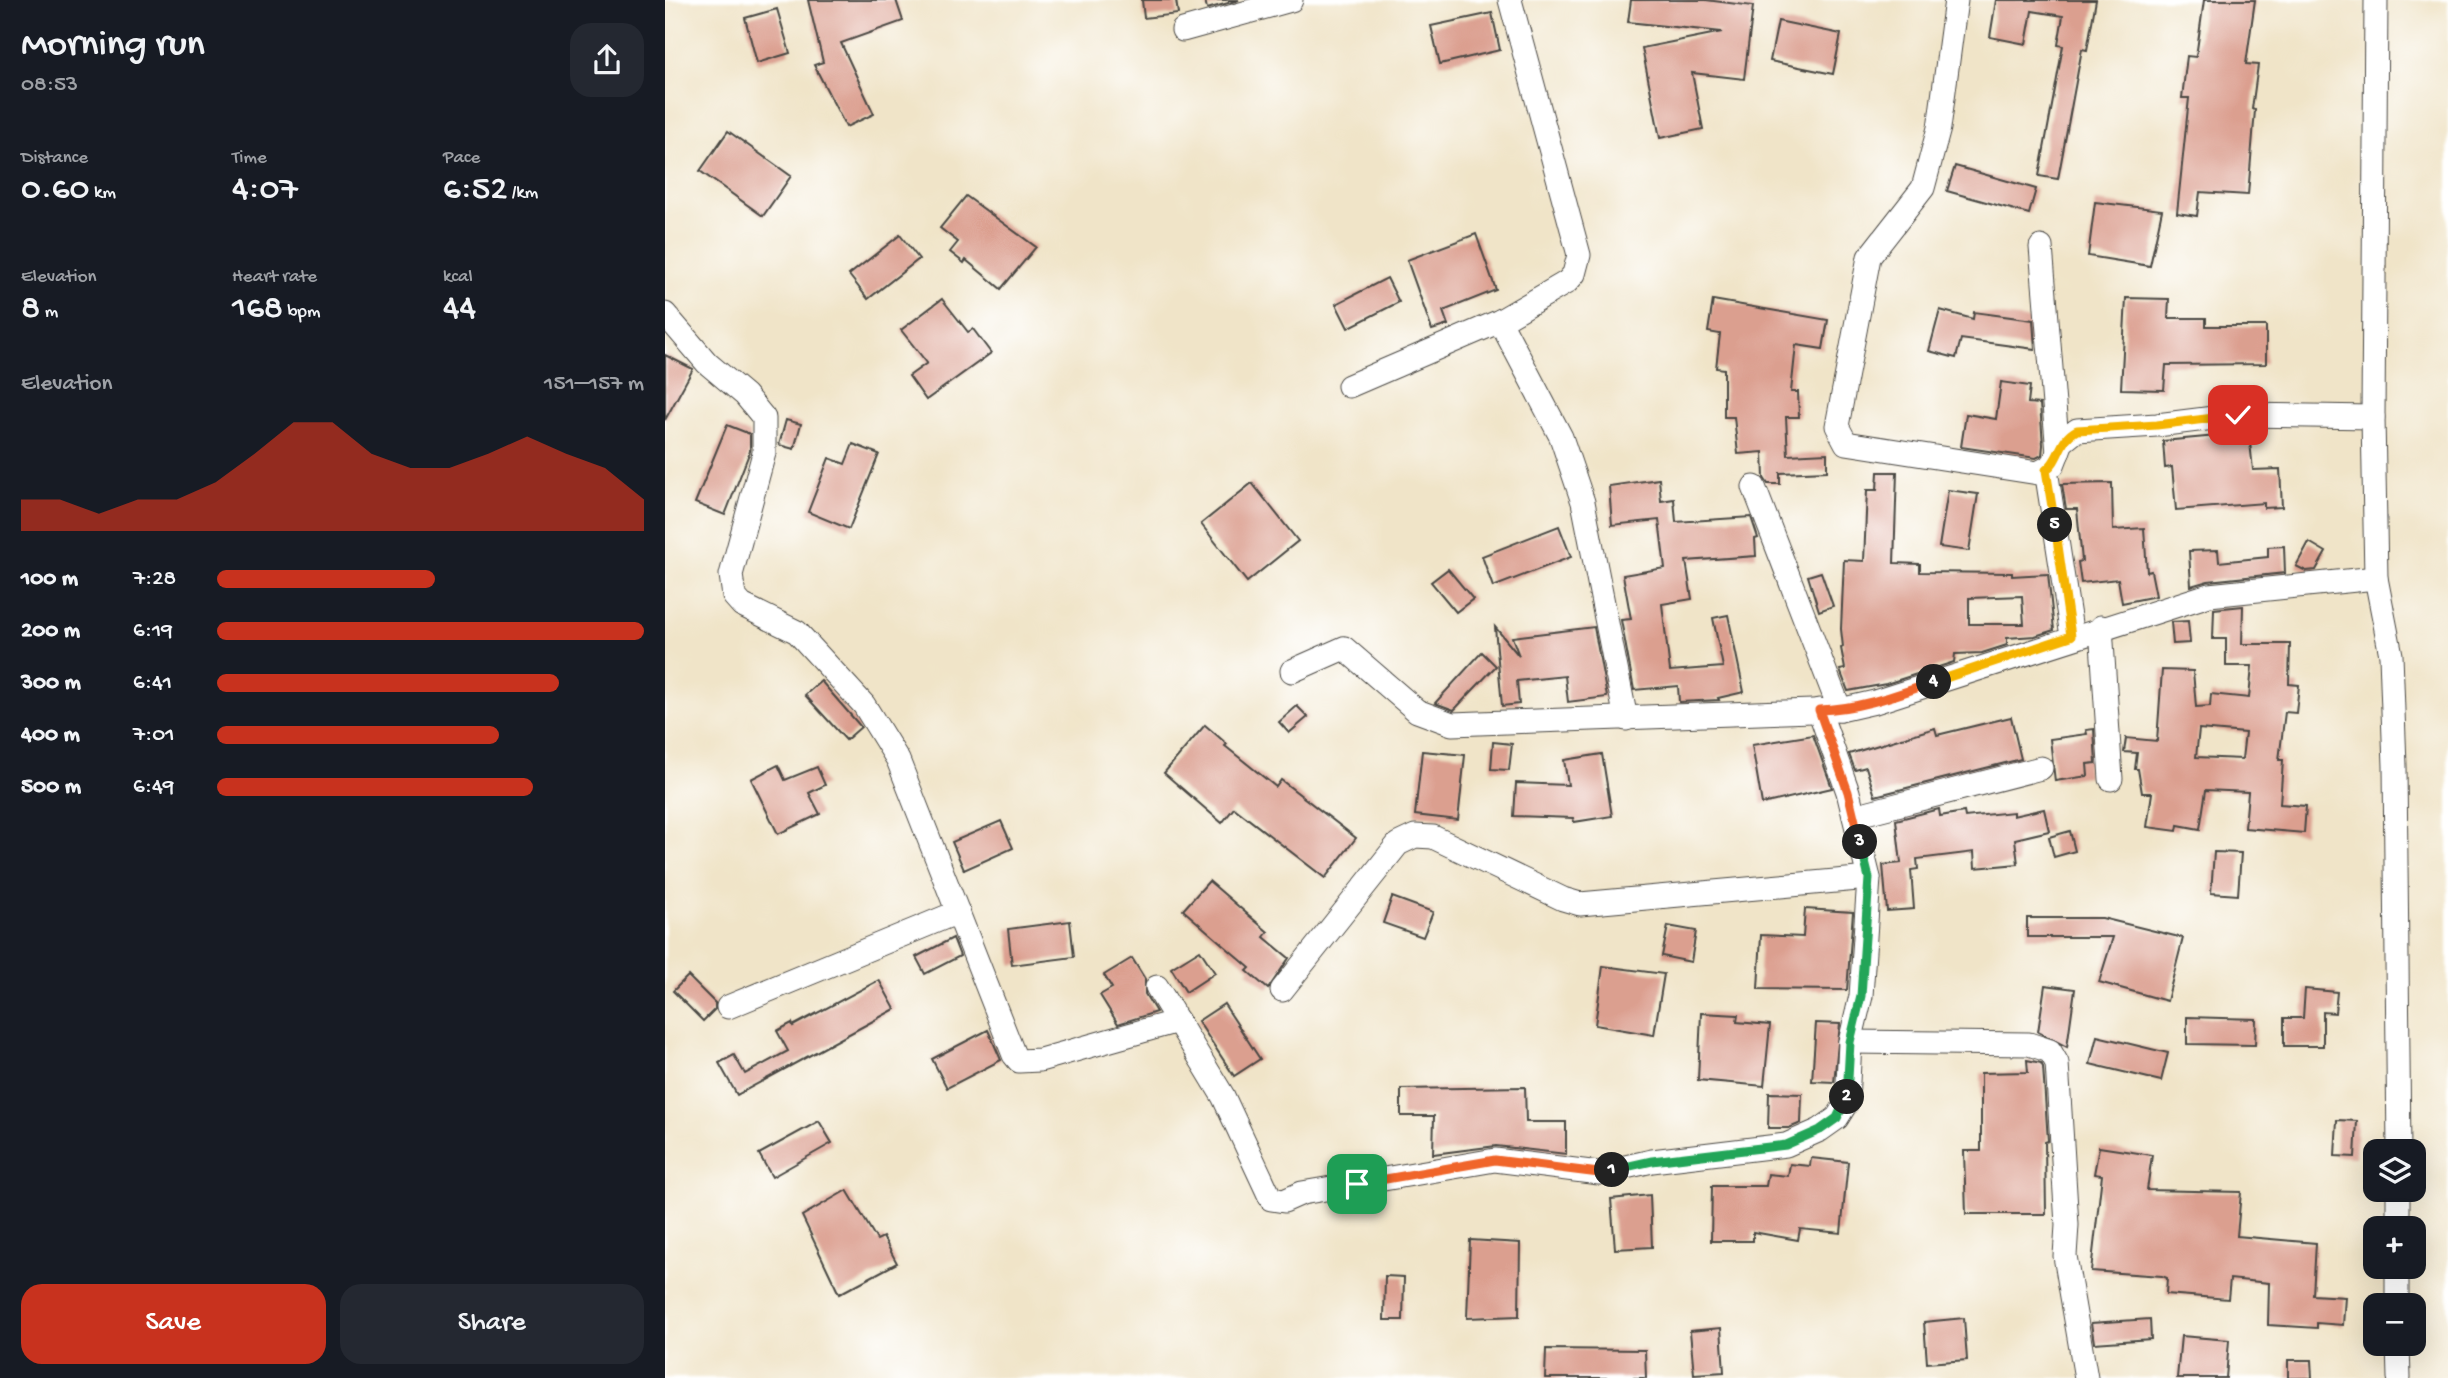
<!DOCTYPE html>
<html lang="en">
<head>
<meta charset="utf-8">
<style>
  body { margin:0; font-family:"Gochi Hand",sans-serif; background:#242831; color:#f1f3f6; height:100vh; display:flex; flex-direction:column; font-size:26px; white-space:nowrap }
  * { box-sizing:border-box; margin:0 }
  p { font-size:23px; color:#9ea1a6 }
  .icon { flex:none; width:38px; height:38px; fill:none; stroke:currentColor; stroke-width:2; stroke-linecap:round; stroke-linejoin:round }
  .map { position:relative; flex:1; overflow:hidden }
  .details { display:flex; flex-direction:column; background:#171b24; width:665px }
  .details>* { flex:none }
  .buttons { position:absolute; left:1698px; top:1139px; display:grid; gap:14px }
  .buttons a { display:grid; place-items:center; width:63px; height:63px; border-radius:14px; background:#171b24; box-shadow:0 7px 28px #0002; font-size:35px }
  .pin { position:absolute; display:grid; place-items:center; width:60px; height:60px; color:#fff; margin:-30px; border-radius:14px; box-shadow:0 4px 10px #0006 }
  .km { position:absolute; width:35px; height:35px; margin:-18px; border-radius:50%; background:#222; color:#fff; font-size:19px; line-height:35px; text-align:center }
  .round { display:grid; place-items:center; flex:none; width:74px; height:74px; border-radius:21px; background:#242831 }
  .headline { display:flex; align-items:center; justify-content:space-between; height:119px; padding:0 21px }
  h1 { font-size:38px; font-weight:600; line-height:52px }
  .stats { display:grid; grid-template-columns:repeat(3,1fr); gap:10px; height:119px; padding:7px 21px }
  .stats div { display:grid; align-content:center }
  .stats b { font-size:35px; font-weight:600 }
  .stats small { font-size:19px; font-weight:400 }
  .stats p { font-size:19px }
  .chart { height:196px; padding:14px 21px }
  .chart p { display:flex; justify-content:space-between }
  .chart svg { width:100%; height:126px; margin-top:7px; fill:#c8321e; opacity:.7 }
  .action { display:flex; gap:14px; margin-top:auto; padding:14px 21px }
  .action a { flex:1; height:80px; border-radius:21px; background:#c8321e; color:#fff; font-size:28px; font-weight:600; line-height:80px; text-align:center }
  .action a+a { background:#242831; color:#f1f3f6 }
  ul { padding:0 21px; list-style:none; font-size:23px }
  li { display:grid; grid-template-columns:112px 84px 1fr; align-items:center; height:52px }
  li i { height:18px; border-radius:9px; background:#c8321e }
  main { display:flex; flex:1; min-height:0 }
  .map>svg:first-child { display:block }
</style>
</head>
<body>
<main>
<section class="details">
<div class="headline"><div><h1>Morning run</h1><p>08:53</p></div><a class="round"><svg class="icon" aria-label="share" viewBox="0 0 24 24"><path d="M12 15V3M7 8l5-5 5 5M5 13v7h14v-7"/></svg></a></div>
<div class="stats">
<div><p>Distance</p><b>0.60<small> km</small></b></div>
<div><p>Time</p><b>4:07</b></div>
<div><p>Pace</p><b>6:52<small> /km</small></b></div>
</div>
<div class="stats">
<div><p>Elevation</p><b>8<small> m</small></b></div>
<div><p>Heart rate</p><b>168<small> bpm</small></b></div>
<div><p>kcal</p><b>44</b></div>
</div>
<div class="chart"><p><span>Elevation</span>151–157 m</p>
<svg viewBox="0 0 160 44" preserveAspectRatio="none"><path d="M0 44V33L10 33L20 38L30 33L40 33L50 27L60 17L70 6L80 6L90 17L100 22L110 22L120 17L130 11L140 17L150 22L160 33V44z"/></svg>
</div>
<ul>
<li><b>100 m</b>7:28<i style="width:51%"></i></li>
<li><b>200 m</b>6:19<i style="width:100%"></i></li>
<li><b>300 m</b>6:41<i style="width:80%"></i></li>
<li><b>400 m</b>7:01<i style="width:66%"></i></li>
<li><b>500 m</b>6:49<i style="width:74%"></i></li>
</ul>
<div class="action"><a>Save</a><a>Share</a></div>
</section>
<div class="map">
<svg width="1783" height="1378" viewBox="0 0 1783 1378">
  <rect width="100%" height="100%" fill="#fff"/>
  <filter id="ink" filterUnits="userSpaceOnUse"><feTurbulence type="fractalNoise" baseFrequency=".0143" numOctaves="2"/><feDisplacementMap in="SourceGraphic" scale="14" xChannelSelector="R" yChannelSelector="G"/><feConvolveMatrix kernelMatrix="1 2 1 2 8 2 1 2 1" color-interpolation-filters="sRGB"/></filter>
  <filter id="wash" filterUnits="userSpaceOnUse"><feTurbulence type="fractalNoise" baseFrequency=".00686" numOctaves="4" result="noise"/><feDisplacementMap in="SourceGraphic" scale="28" xChannelSelector="R" yChannelSelector="G"/><feGaussianBlur stdDeviation="1.57" result="paint"/><feColorMatrix in="noise" values="0 0 0 0 0 0 0 0 0 0 0 0 0 0 0 0 0 1.4 0 .05"/><feComposite in="paint" operator="in"/></filter>
  <g filter="url(#wash)">
    <rect width="100%" height="100%" fill="#f0e4c8"/>
    <g id="blocks">
      <g fill="#db9f8f" fill-rule="evenodd">
        <path d="M143 0H231L238 21 176 43 209 114 181 127 149 65 158 62Z"/>
        <path d="M477 0H511L513 14 479 18Z"/>
        <path d="M540 0H574L542 9Z"/>
        <path d="M966 0H1041L1088 6 1079 79 1027 73 1038 129 995 138 977 48 1057 32 963 22Z"/>
        <path d="M1331 0H1431L1422 50 1417 49 1393 179 1374 176 1398 46 1393 45 1398 16 1367 11 1361 44 1325 37Z"/>
        <path d="M1539 0H1590L1581 64 1593 65 1587 109 1590 110 1583 195 1535 192 1532 216 1512 213 1524 98H1517L1522 56 1531 57Z"/>
        <path d="M112 9 125 53 92 63 80 18Z"/>
        <path d="M827 13 835 50 775 64 766 26Z"/>
        <path d="M1113 21 1176 34 1168 74 1105 61Z"/>
        <path d="M63 131 126 176 98 216 35 171Z"/>
        <path d="M1290 166 1371 189 1364 214 1282 191Z"/>
        <path d="M301 196 371 247 336 289 301 260 299 263 285 252 293 242 275 228Z"/>
        <path d="M1430 202 1497 210 1485 266 1423 256Z"/>
        <path d="M811 234 831 290 778 311 783 325 767 330 742 260Z"/>
        <path d="M235 235 254 259 203 299 184 275Z"/>
        <path d="M722 278 734 302 683 328 671 304Z"/>
        <path d="M1461 298 1504 299 1503 318H1541V326H1601V364L1501 365 1499 390 1456 389Z"/>
        <path d="M277 299 303 332 308 329 326 353 261 400 244 376 262 363 236 330Z"/>
        <path d="M1048 300 1163 320 1158 349 1131 345 1126 392H1133L1134 417H1121L1123 455 1162 453V471L1115 473V484H1103L1099 478 1098 452 1073 454 1069 417H1059V369L1051 368 1055 334 1043 332Z"/>
        <path d="M1275 310 1308 319 1309 312 1368 320 1370 349 1296 339 1291 358 1264 351Z"/>
        <path d="M0 355 28 369 0 420Z"/>
        <path d="M1336 382 1365 386 1363 403 1375 404 1378 445 1377 455 1371 458 1296 447 1301 414 1331 419Z"/>
        <path d="M121 420 136 424 129 449 114 445Z"/>
        <path d="M62 425 85 434V451L60 515 30 503Z"/>
        <path d="M1584 433 1588 470 1615 469 1617 507 1599 508V503L1511 510 1507 467 1500 468 1498 441Z"/>
        <path d="M188 444 214 454 184 529 143 512 164 458 180 464Z"/>
        <path d="M1213 472H1232L1229 563 1255 564V572L1347 573V576L1383 574 1389 630 1370 636 1342 638V645L1317 653 1290 654 1289 662 1221 684 1183 691 1175 670 1180 669 1176 648 1178 647 1176 629 1179 560 1199 561 1202 490H1212ZM1357 596 1359 624H1304V598Z"/>
        <path d="M994 479 996 501 1009 499 1011 522 1086 517 1093 538 1090 539 1091 556 1021 561 1027 599 997 604 1005 671 1058 667 1048 618 1063 615 1079 692 1053 698 1054 700 1014 702 1013 686 969 690 956 620 966 619 958 575 1000 568 994 520 947 525 944 486Z"/>
        <path d="M587 483 633 541 582 582 536 524Z"/>
        <path d="M1447 483 1448 530 1479 528 1482 572 1486 571 1491 596 1457 603 1453 579 1416 583 1413 562 1417 561 1412 509H1401L1397 484Z"/>
        <path d="M1283 490 1313 494 1304 551 1274 547Z"/>
        <path d="M894 526 906 557 828 587 817 556Z"/>
        <path d="M1644 542 1661 552 1651 570 1641 571 1631 566Z"/>
        <path d="M1619 546 1620 573 1543 581 1526 586 1524 551 1553 550 1554 562 1603 557V547Z"/>
        <path d="M783 569 808 599 791 612 766 582Z"/>
        <path d="M1156 572 1168 606 1154 611 1143 576Z"/>
        <path d="M1578 606 1577 644H1625L1624 684 1634 685 1631 713 1620 712 1614 760H1618L1615 804 1641 806 1639 833 1580 828 1583 792 1541 790 1535 829 1513 825 1512 831 1482 827 1487 793H1477L1473 769H1470L1472 753 1459 752 1461 738 1492 741 1497 670 1528 671 1531 707 1545 706 1546 694 1584 698 1587 666H1561V639H1548L1549 609ZM1534 729 1580 733 1577 759 1531 757Z"/>
        <path d="M1523 621 1525 643 1508 644 1506 622Z"/>
        <path d="M830 627 854 656 847 637 929 627 942 697 903 702 900 676 852 681 854 704 837 706Z"/>
        <path d="M817 652 831 666 789 710 770 703Z"/>
        <path d="M156 681 196 727 181 740 140 695Z"/>
        <path d="M632 706 643 717 624 733 614 722Z"/>
        <path d="M1346 717 1356 759 1210 796 1201 767 1190 770 1184 754 1270 728 1272 735Z"/>
        <path d="M540 725 562 744 560 746 611 787 616 780 691 838 660 878 569 808 557 823 499 773Z"/>
        <path d="M1429 729 1431 763 1422 764 1423 776 1390 781 1385 739 1422 734 1421 730Z"/>
        <path d="M1148 735 1167 788 1097 804 1087 745Z"/>
        <path d="M828 742 847 744 844 770 826 769Z"/>
        <path d="M757 751 800 755 793 820 750 815Z"/>
        <path d="M937 754 947 816 909 822 908 818 849 816 851 783 903 785 899 760Z"/>
        <path d="M113 765 120 780 152 767 160 785 144 793 155 814 113 834 86 779Z"/>
        <path d="M1274 809 1275 816 1299 812 1300 817 1348 812V816L1379 809 1384 831 1350 839 1353 864 1310 868 1309 852 1252 859 1253 869 1246 870 1249 909 1222 911 1218 865 1236 863 1231 820Z"/>
        <path d="M336 821 348 848 299 870 287 842Z"/>
        <path d="M1405 831 1410 851 1389 857 1384 837Z"/>
        <path d="M1549 852 1576 853 1573 895 1546 893Z"/>
        <path d="M544 881 603 932 599 937 624 958 603 989 582 971 585 968 518 910Z"/>
        <path d="M727 897 768 912 758 937 718 923Z"/>
        <path d="M1140 909 1188 912 1182 990 1093 989 1096 935 1138 937Z"/>
        <path d="M1362 918H1437L1518 938 1502 1001 1434 982 1448 937H1362Z"/>
        <path d="M405 921 409 957 347 965 343 929Z"/>
        <path d="M1003 926 1031 931 1026 962 997 956Z"/>
        <path d="M288 938 295 956 260 974 251 957Z"/>
        <path d="M535 950 550 973 521 992 506 968Z"/>
        <path d="M467 958 480 979V994L491 1012 453 1024 435 995 447 988 439 975Z"/>
        <path d="M938 966 999 974 989 1035 930 1025Z"/>
        <path d="M23 976 50 1003V1009L38 1021 8 991Z"/>
        <path d="M214 980 230 1009 72 1095 54 1063 69 1055 80 1074 123 1051 112 1031 127 1023 128 1026Z"/>
        <path d="M1380 985 1410 989 1402 1047 1373 1032Z"/>
        <path d="M1640 989 1672 992 1670 1013 1658 1012V1046H1619V1018H1638Z"/>
        <path d="M559 1004 595 1059 569 1076 533 1021Z"/>
        <path d="M1036 1013 1073 1015 1072 1022 1105 1025 1099 1086 1033 1080Z"/>
        <path d="M1522 1017 1591 1019 1590 1045 1522 1044Z"/>
        <path d="M1151 1023 1175 1024 1169 1082 1147 1081Z"/>
        <path d="M323 1030 336 1060 282 1088 267 1059Z"/>
        <path d="M1432 1036 1503 1053 1496 1081 1425 1064Z"/>
        <path d="M1362 1060 1376 1063 1378 1067 1383 1141 1380 1142 1381 1214H1301L1299 1151H1316V1073L1363 1072Z"/>
        <path d="M860 1087 861 1122H901V1154L831 1146 768 1154 769 1116H736V1089Z"/>
        <path d="M1104 1093 1137 1094 1136 1123 1124 1128H1103Z"/>
        <path d="M1672 1120 1692 1121 1690 1157 1670 1156Z"/>
        <path d="M154 1121 167 1143 107 1177 94 1154Z"/>
        <path d="M1434 1147 1487 1155 1482 1190 1576 1192 1572 1236 1651 1243 1648 1295 1680 1297 1678 1325 1652 1323V1328L1603 1325 1604 1283 1565 1279 1563 1299 1501 1294 1502 1278 1497 1276 1426 1271 1437 1175 1429 1174Z"/>
        <path d="M1146 1158 1183 1162 1176 1233 1135 1229 1133 1240 1088 1232V1241H1046L1047 1186H1101L1103 1174 1123 1176 1125 1164 1145 1166Z"/>
        <path d="M182 1190 212 1240 218 1237 232 1263 174 1294 137 1216Z"/>
        <path d="M985 1195 987 1247 950 1249 946 1199Z"/>
        <path d="M805 1240 855 1243 854 1316 802 1318Z"/>
        <path d="M720 1276 739 1277 738 1320H719Z"/>
        <path d="M1299 1318 1302 1360 1262 1363 1259 1322Z"/>
        <path d="M1485 1319 1486 1339 1429 1343 1426 1323Z"/>
        <path d="M1056 1328 1059 1372 1029 1374 1025 1331Z"/>
        <path d="M1516 1336 1564 1340 1561 1378H1512Z"/>
        <path d="M881 1349 980 1350 981 1378H880Z"/>
        <path d="M1623 1360H1646L1647 1378H1623Z"/>
      </g>
    </g>
  </g>
  <g filter="url(#ink)">
    <use href="#blocks" fill-opacity="0" stroke="#494743" stroke-width="2"/>
    <g fill="none" stroke-linecap="round" stroke-linejoin="round">
      <defs>
        <g id="minor">
          <path d="M1291 0 1274 128 1258 188 1204 257 1172 426 1181 443 1373 473 1388 465 1397 442 1412 430 1492 425 1573 415 1708 417"/>
          <path d="M1711 0 1708 417 1711 578 1726 655 1730 766 1734 1152"/>
          <path d="M518 30 626 0"/>
          <path d="M1376 247 1393 453"/>
          <path d="M0 314 42 363 80 395 99 418V453L66 575 69 596 77 605 132 632 199 705 233 760 349 1055 354 1061 375 1060 513 1021"/>
          <path d="M835 321 896 437 918 502 961 719"/>
          <path d="M684 386 835 321 902 282 909 274 914 255 845 0"/>
          <path d="M1381 470 1407 636"/>
          <path d="M1089 487 1175 710"/>
          <path d="M1436 627 1446 779"/>
          <path d="M627 671 679 648 752 711 787 724 1175 710 1210 702 1544 595 1711 578"/>
          <path d="M1189 816 1376 768"/>
          <path d="M492 987 558 1096 606 1199 619 1201 637 1193 830 1160 934 1173 987 1161 1121 1145 1155 1130 1172 1118 1182 1102 1185 1042 1196 996 1204 878 1183 792 1154 710"/>
          <path d="M617 990 733 844 750 836 768 837 898 899 915 904 1204 878"/>
          <path d="M63 1007 293 912"/>
          <path d="M1185 1042 1364 1044 1385 1051 1392 1063 1402 1225 1400 1256 1421 1378"/>
          <path d="M1733 1228V1190"/>
          <path d="M1732 1306V1267"/>
          <path d="M1733 1344 1734 1378"/>
        </g>
      </defs>
      <use href="#minor" stroke="#494743" stroke-width="25"/>
      <use href="#minor" stroke="#fff" stroke-width="23"/>
    </g>
  </g>
  <g fill="none" stroke-linecap="round" stroke-linejoin="round" filter="url(#ink)">
    <defs>
      <path id="split-1" d="M692 1184 830 1160 934 1173 947 1170"/>
      <path id="split-2" d="M947 1170 987 1161 1121 1145 1155 1130 1172 1118 1182 1097"/>
      <path id="split-3" d="M1182 1097 1185 1042 1196 996 1204 878 1195 842"/>
      <path id="split-4" d="M1195 842 1183 792 1154 710C1194 709 1231 695 1269 682"/>
      <path id="split-5" d="M1269 682 1406 636 1390 525"/>
      <path id="split-6" d="M1390 525 1381 470C1396 459 1393 440 1412 430L1492 425 1573 415"/>
    </defs>
    <use href="#split-1" stroke="#fff" stroke-width="14"/>
    <use href="#split-2" stroke="#fff" stroke-width="14"/>
    <use href="#split-3" stroke="#fff" stroke-width="14"/>
    <use href="#split-4" stroke="#fff" stroke-width="14"/>
    <use href="#split-5" stroke="#fff" stroke-width="14"/>
    <use href="#split-6" stroke="#fff" stroke-width="14"/>
    <use href="#split-1" stroke="#f0652b" stroke-width="9"/>
    <use href="#split-2" stroke="#22a559" stroke-width="9"/>
    <use href="#split-3" stroke="#22a559" stroke-width="9"/>
    <use href="#split-4" stroke="#f0652b" stroke-width="9"/>
    <use href="#split-5" stroke="#f5b400" stroke-width="9"/>
    <use href="#split-6" stroke="#f5b400" stroke-width="9"/>
  </g>
</svg>
<div class="buttons">
<a><svg class="icon" aria-label="layers" viewBox="0 0 24 24"><path d="M12 4l9 5-9 5-9-5zM3 14l9 5 9-5"/></svg></a>
<a>+</a>
<a>−</a>
</div>
<div class="pin" style="left:692px;top:1184px;background:#1e9e55"><svg class="icon" aria-label="arrive" viewBox="0 0 24 24"><path d="M6 21V4h12l-3 4 3 4H6"/></svg></div>
<div class="pin" style="left:1573px;top:415px;background:#d93025"><svg class="icon" aria-label="check" viewBox="0 0 24 24"><path d="M5 12l5 5 9-10"/></svg></div>
<b class="km" style="left:947px;top:1170px">1</b>
<b class="km" style="left:1182px;top:1097px">2</b>
<b class="km" style="left:1195px;top:842px">3</b>
<b class="km" style="left:1269px;top:682px">4</b>
<b class="km" style="left:1390px;top:525px">5</b>
</div>
</main>
</body>
</html>
